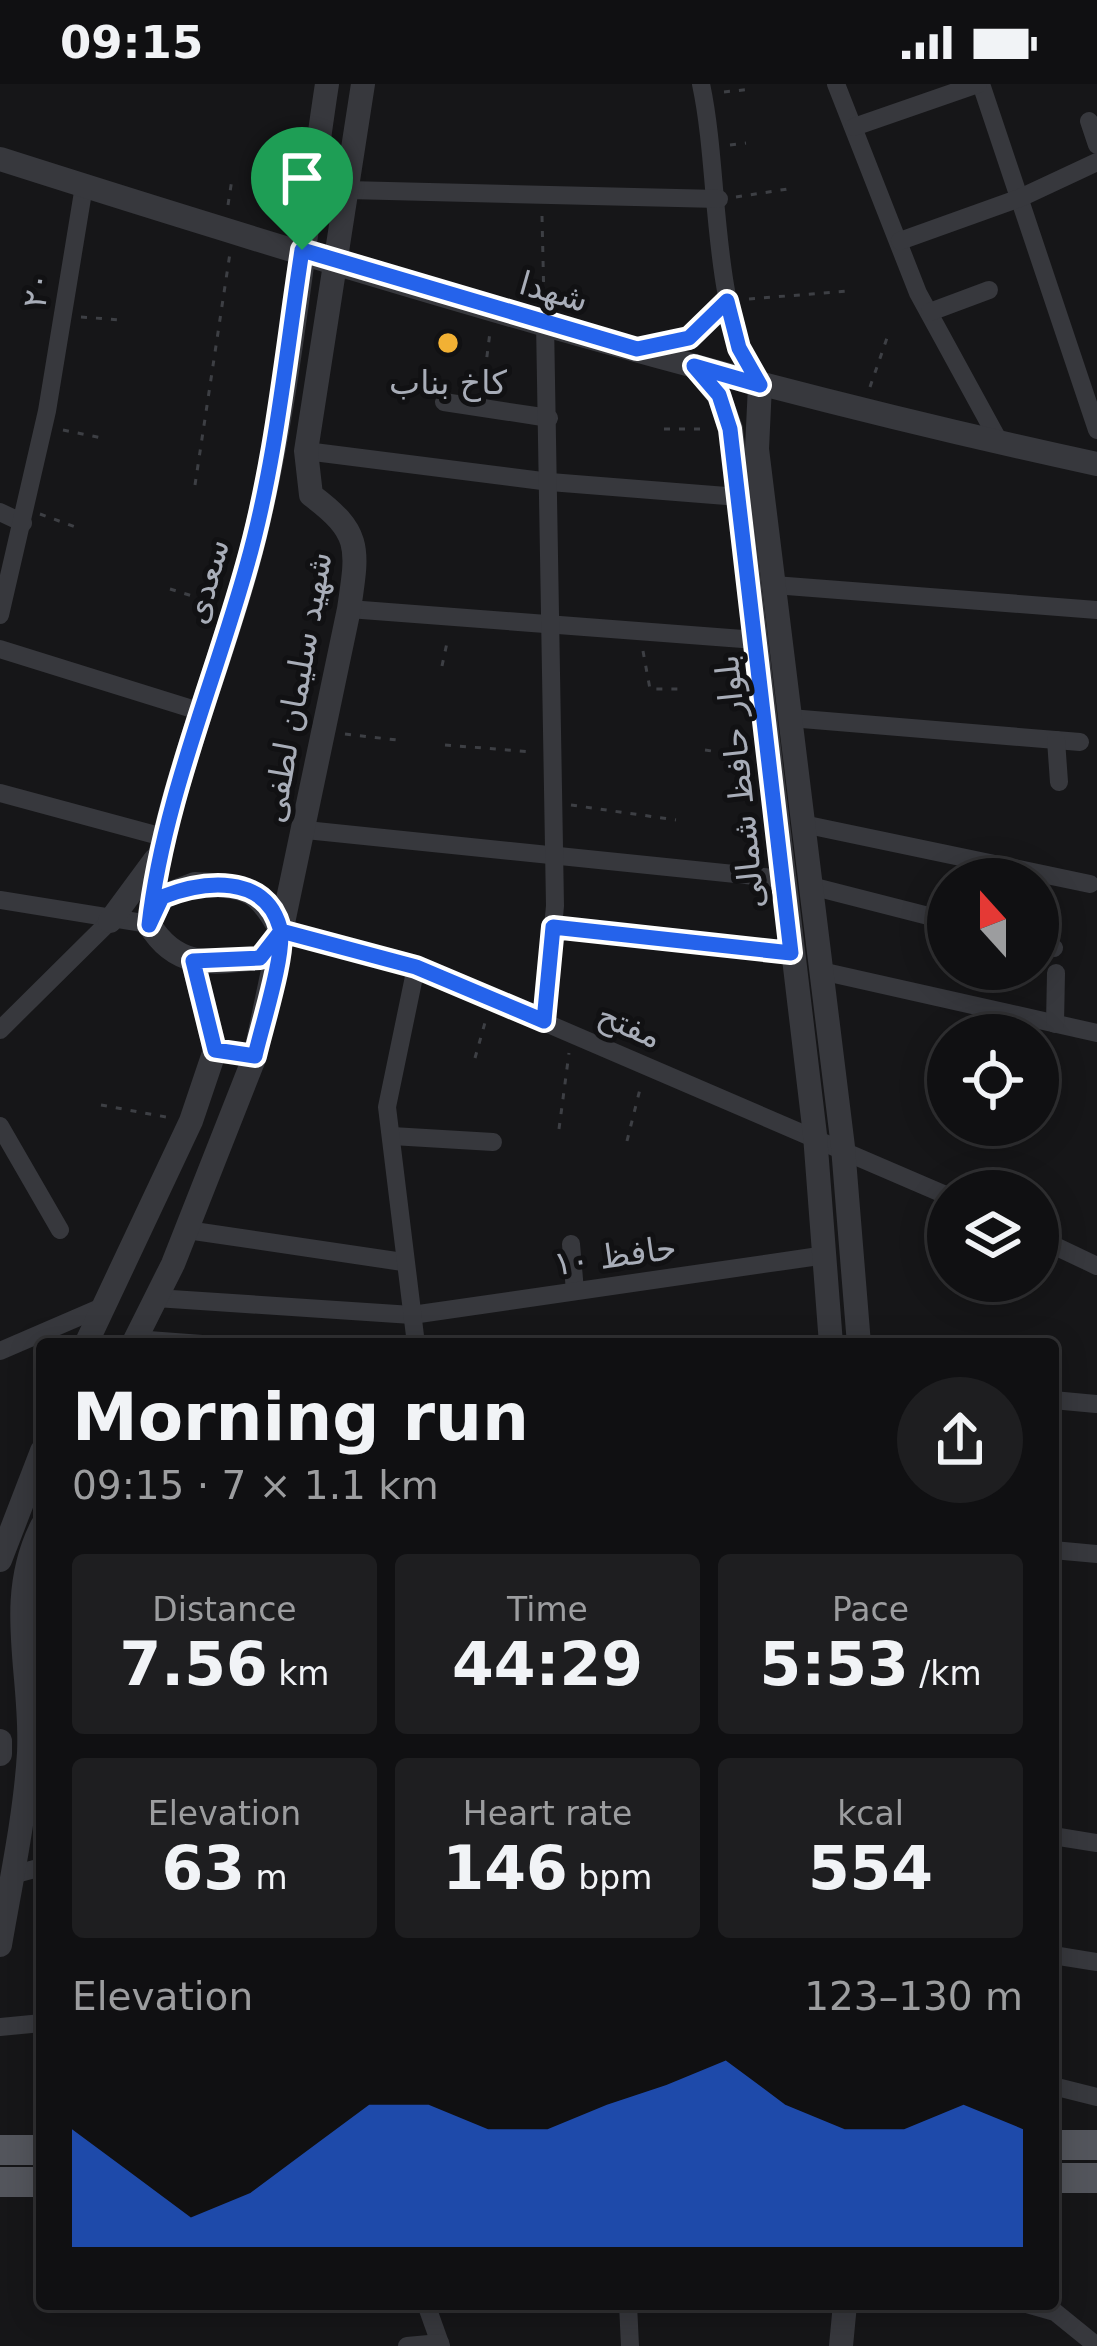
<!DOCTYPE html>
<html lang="en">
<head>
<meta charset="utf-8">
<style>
  body { margin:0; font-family:"DejaVu Sans",Vazirmatn,sans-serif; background:#1e1e20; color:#f1f3f6; height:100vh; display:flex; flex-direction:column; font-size:45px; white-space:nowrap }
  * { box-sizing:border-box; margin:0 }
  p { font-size:39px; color:#9c9d9f }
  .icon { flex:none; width:66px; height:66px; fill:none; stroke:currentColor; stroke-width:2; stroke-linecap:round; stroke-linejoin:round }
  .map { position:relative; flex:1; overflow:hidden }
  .panel { position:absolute; left:36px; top:1254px; width:1023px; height:972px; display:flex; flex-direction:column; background:#101012; border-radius:12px; box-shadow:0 6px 30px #0003,0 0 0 3px #303032 }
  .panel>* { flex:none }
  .needle { width:78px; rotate:339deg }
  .fabs { position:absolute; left:927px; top:774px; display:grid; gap:24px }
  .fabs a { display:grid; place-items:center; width:132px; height:132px; border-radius:50%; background:#101012; box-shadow:0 6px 30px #0003,0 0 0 3px #303032; font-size:60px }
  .pin { position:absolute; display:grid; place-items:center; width:102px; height:102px; color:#fff; margin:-123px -51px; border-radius:50% 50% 50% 0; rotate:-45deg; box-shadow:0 0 12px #0007 }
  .pin .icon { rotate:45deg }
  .round { display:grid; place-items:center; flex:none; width:126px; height:126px; border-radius:63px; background:#1e1e20 }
  .summary { display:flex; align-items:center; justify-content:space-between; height:204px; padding:0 36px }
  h1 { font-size:66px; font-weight:600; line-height:90px }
  .metrics { display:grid; grid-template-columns:repeat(3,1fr); gap:18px; height:204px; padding:12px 36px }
  .metrics div { display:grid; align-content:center; border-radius:12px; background:#1e1e20; text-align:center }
  .metrics b { font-size:60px; font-weight:600 }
  .metrics small { font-size:33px; font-weight:400 }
  .metrics p { font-size:33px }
  .chart { height:336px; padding:24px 36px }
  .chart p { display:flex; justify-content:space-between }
  .chart svg { width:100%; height:216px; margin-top:12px; fill:#2563eb; opacity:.7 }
  .status { display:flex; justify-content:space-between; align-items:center; height:84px; padding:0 60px; background:#101012; direction:ltr }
  .status svg { height:33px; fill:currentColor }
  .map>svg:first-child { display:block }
</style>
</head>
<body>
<div class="status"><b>09:15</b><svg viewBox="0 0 49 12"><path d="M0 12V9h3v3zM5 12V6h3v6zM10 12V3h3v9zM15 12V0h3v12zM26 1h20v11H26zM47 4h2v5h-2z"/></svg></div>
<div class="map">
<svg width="1097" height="2262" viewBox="0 0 1097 2262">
  <rect width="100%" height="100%" fill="#161618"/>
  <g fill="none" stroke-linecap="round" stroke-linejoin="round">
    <g stroke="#3d3f44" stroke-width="3" stroke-dasharray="6 9" stroke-linecap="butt">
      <path d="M724 8 752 5"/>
      <path d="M730 61 746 59"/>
      <path d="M736 113 794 104"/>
      <path d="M228 121 232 95"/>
      <path d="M542 132 544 218"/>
      <path d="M749 215 849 207"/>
      <path d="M81 233 121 236"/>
      <path d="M485 288 490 248"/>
      <path d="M870 303 887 254"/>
      <path d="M664 345H705"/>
      <path d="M63 346 102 354"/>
      <path d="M195 401 230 169"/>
      <path d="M40 430 78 444"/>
      <path d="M170 505 215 519"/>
      <path d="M643 567 650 605H681"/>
      <path d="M442 582 448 554"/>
      <path d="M345 650 397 656"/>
      <path d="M445 661 533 668"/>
      <path d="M705 666 745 672"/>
      <path d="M571 721 676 736"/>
      <path d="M475 974 486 935"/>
      <path d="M101 1021 166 1033"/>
      <path d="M559 1045 569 969"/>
      <path d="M627 1057 641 1001"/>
    </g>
    <g stroke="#37383d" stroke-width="18">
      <path d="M701 0C721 93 709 224 760 301"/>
      <path d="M836 0 918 209 1000 359"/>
      <path d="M981 0 1097 346"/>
      <path d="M1089 37 1097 61"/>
      <path d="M854 43 978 0"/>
      <path d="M348 106 719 115"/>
      <path d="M900 157 1020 114 1097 78"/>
      <path d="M930 228 989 206"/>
      <path d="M647 264 689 254 727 217"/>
      <path d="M444 318 549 334"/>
      <path d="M306 367 550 398 739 413"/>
      <path d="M0 428 23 439"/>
      <path d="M774 501 1097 526"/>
      <path d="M349 525 756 556"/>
      <path d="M0 531 47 327 84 102"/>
      <path d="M0 565 202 628"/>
      <path d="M790 634 1080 658"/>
      <path d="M1056 656 1059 698"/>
      <path d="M0 709 163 753"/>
      <path d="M803 740 1090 800"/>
      <path d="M306 746 783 795"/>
      <path d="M811 802 948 837"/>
      <path d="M0 816 149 840"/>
      <path d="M553 843 791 869"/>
      <path d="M281 847 416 883 948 1112"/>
      <path d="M1038 860 1054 864"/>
      <path d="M821 887 1097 949"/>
      <path d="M544 937 555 822 545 238"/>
      <path d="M1055 940 1056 889"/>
      <path d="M0 946 110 837"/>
      <path d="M0 1042 60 1146"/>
      <path d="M392 1052 493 1058"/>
      <path d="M187 1146 403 1178"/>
      <path d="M1038 1154 1097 1182"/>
      <path d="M571 1160 575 1207"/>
      <path d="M156 1214 412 1231 826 1171"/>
      <path d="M135 1255 202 1260"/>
      <path d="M416 1260 387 1023 416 883"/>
      <path d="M0 1267 102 1223"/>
      <path d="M1053 1316 1096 1320"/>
      <path d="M1053 1466 1097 1470"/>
      <path d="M1053 1752 1097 1759"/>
      <path d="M12 1791 42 1783"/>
      <path d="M1053 1871 1097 1878"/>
      <path d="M0 1943 42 1939"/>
      <path d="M1053 2002 1097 2013"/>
      <path d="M426 2220 441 2262"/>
      <path d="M628 2220 630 2262"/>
      <path d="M1027 2220 1055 2228 1097 2262"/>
      <path d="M407 2262 440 2259"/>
    </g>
    <g stroke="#37383d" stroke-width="24">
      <path d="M0 75C361 190 726 300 1097 380"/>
      <path d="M696 284 719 312 731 345 815 1051 831 1260"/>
      <path d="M760 301 757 365 843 1063 859 1260"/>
      <path d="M195 800C244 803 257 801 281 847L260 874C212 879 177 886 149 840L162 813Z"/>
      <path d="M110 837 155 776"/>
      <path d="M149 840C162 716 215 600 248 479 289 328 303 155 327 0"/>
      <path d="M86 1260 191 1037 215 966 193 877"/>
      <path d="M133 1260 173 1180 255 972 349 525C358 464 362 449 311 411L306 367 363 0"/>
      <path d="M0 1476 42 1367"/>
      <path d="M0 1657V1670"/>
      <path d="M0 1861C11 1797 25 1733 29 1669 33 1590 4 1517 42 1442"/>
      <path d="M841 2262 845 2220"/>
    </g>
    <g stroke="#53555c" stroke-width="30">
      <path d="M1053 2061H1097"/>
      <path d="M0 2066H42"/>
      <path d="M1053 2094H1097"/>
      <path d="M0 2098H42"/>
    </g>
  </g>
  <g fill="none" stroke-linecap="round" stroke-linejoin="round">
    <defs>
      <path id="route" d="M302 166C286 270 276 379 247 481 214 600 163 717 149 841L162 813C203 797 265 789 280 844 286 867 261 945 255 972L215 966 193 877 260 874 281 847 416 883 544 937 553 843 791 869 730 345 719 311 694 282 760 301 739 264 727 217 689 254 637 265 302 166"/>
    </defs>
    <use href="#route" stroke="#fff" stroke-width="24"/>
    <use href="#route" stroke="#2563eb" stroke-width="15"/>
  </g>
  <circle fill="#f2b134" stroke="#111113" stroke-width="4.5" cx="448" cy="259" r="12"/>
  <g text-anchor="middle" stroke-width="10" stroke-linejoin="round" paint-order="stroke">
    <g font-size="33" fill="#a8adb8" stroke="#111113">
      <text transform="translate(36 206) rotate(-81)" y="12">۲۰</text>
      <text transform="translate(554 207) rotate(16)" y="12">شهدا</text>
      <text transform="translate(206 497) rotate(-74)" y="12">سعدی</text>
      <text transform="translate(296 603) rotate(-80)" y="12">شهید سلیمان لطفی</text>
      <text transform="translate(739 698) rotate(-96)" y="12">بلوار حافظ شمالی</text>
      <text transform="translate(630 941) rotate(23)" y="12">مفتح</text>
      <text transform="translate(615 1171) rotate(-8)" y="12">حافظ ۱۰</text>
    </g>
    <g font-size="33" fill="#a8adb8" stroke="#111113">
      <text x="448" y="310">کاخ بناب</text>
    </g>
  </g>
</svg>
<div class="fabs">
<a><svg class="needle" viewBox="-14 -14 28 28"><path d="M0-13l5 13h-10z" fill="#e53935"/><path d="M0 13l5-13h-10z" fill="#9c9d9f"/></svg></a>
<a><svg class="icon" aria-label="locate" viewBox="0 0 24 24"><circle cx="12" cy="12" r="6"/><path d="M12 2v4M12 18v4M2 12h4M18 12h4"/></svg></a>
<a><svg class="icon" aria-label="layers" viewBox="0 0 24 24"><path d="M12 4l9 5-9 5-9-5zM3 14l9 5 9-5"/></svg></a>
</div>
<div class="pin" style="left:302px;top:166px;background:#1e9e55"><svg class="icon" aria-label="arrive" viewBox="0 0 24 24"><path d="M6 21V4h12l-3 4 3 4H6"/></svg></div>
<section class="panel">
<div class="summary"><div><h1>Morning run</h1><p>09:15 · 7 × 1.1 km</p></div><a class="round"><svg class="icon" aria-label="share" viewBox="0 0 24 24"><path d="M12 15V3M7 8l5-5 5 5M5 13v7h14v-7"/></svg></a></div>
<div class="metrics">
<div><p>Distance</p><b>7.56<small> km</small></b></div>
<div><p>Time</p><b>44:29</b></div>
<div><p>Pace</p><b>5:53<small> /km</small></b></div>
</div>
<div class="metrics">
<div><p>Elevation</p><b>63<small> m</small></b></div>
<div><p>Heart rate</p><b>146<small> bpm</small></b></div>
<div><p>kcal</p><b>554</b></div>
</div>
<div class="chart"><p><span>Elevation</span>123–130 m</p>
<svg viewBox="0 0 160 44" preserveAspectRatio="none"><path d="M0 44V20L10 29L20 38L30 33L40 24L50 15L60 15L70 20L80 20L90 15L100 11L110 6L120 15L130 20L140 20L150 15L160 20V44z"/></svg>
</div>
</section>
</div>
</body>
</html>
